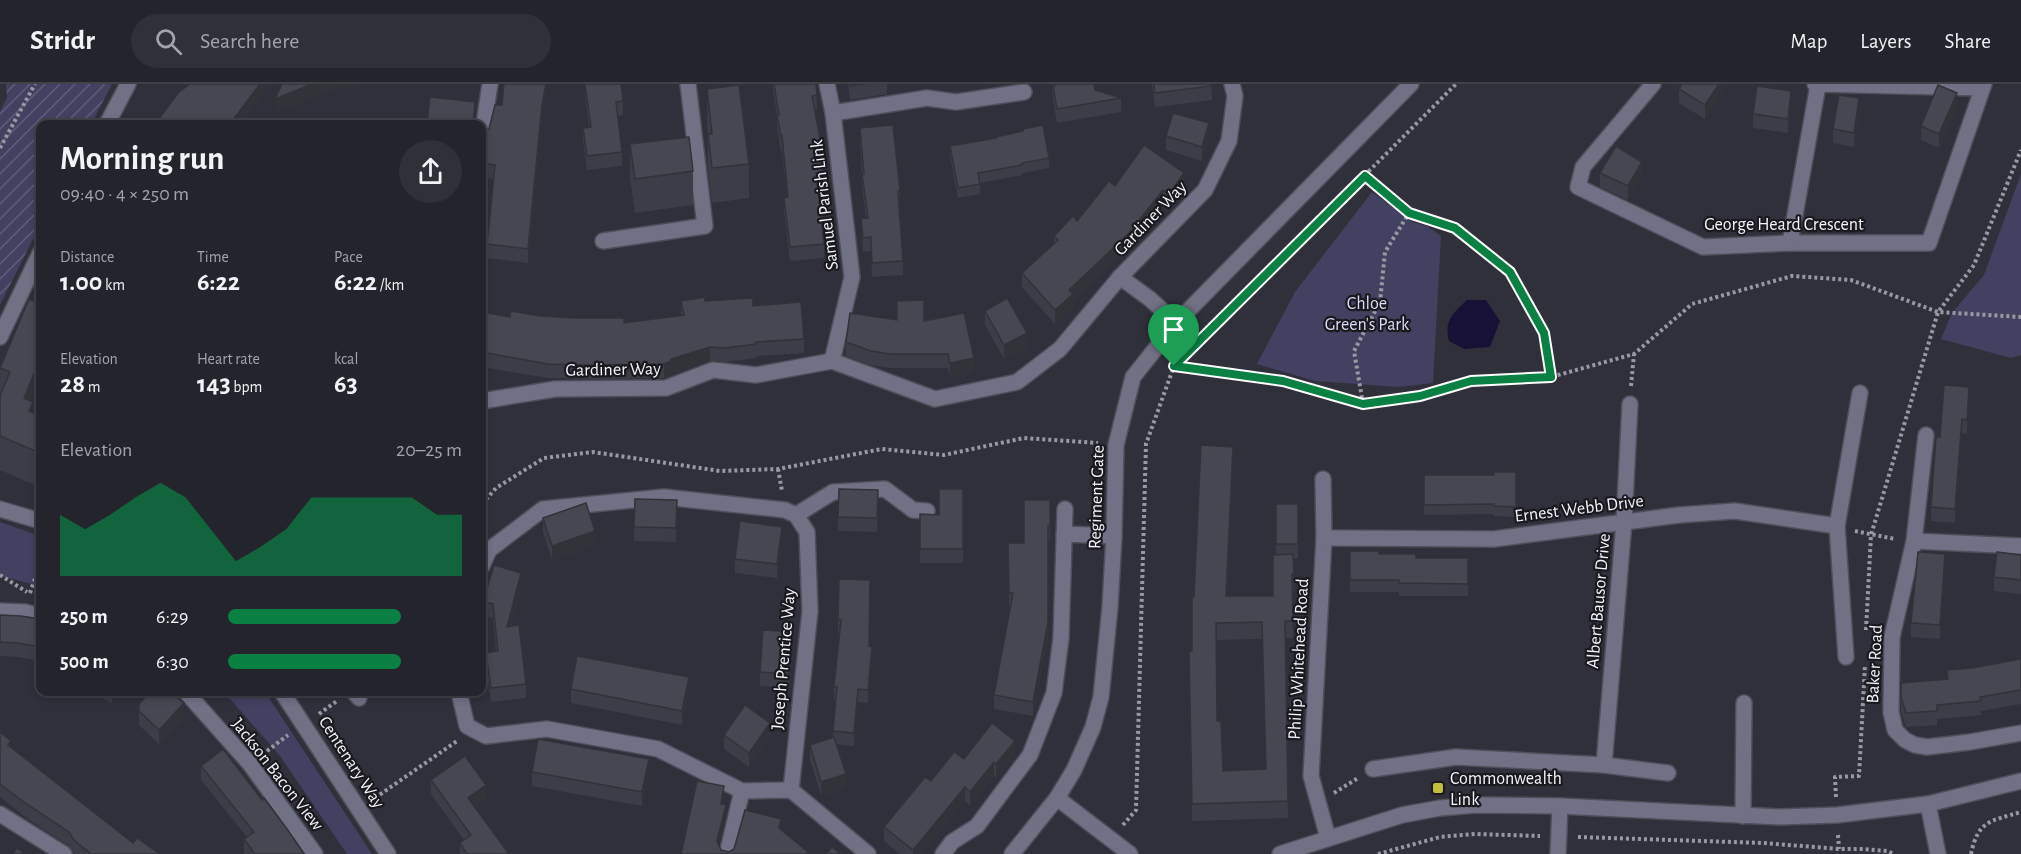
<!DOCTYPE html>
<html lang="en">
<head>
<meta charset="utf-8">
<style>
  body { margin:0; font-family:"Alegreya Sans",sans-serif; background:#303038; color:#f1f3f6; height:100vh; display:flex; flex-direction:column; font-size:22px; white-space:nowrap }
  * { box-sizing:border-box; margin:0 }
  p { font-size:20px; color:#a3a4a9 }
  .icon { flex:none; width:33px; height:33px; fill:none; stroke:currentColor; stroke-width:2; stroke-linecap:round; stroke-linejoin:round }
  .map { position:relative; flex:1; overflow:hidden }
  .details { position:absolute; left:36px; top:36px; width:450px; height:576px; display:flex; flex-direction:column; background:#24242c; border-radius:12px; box-shadow:0 3px 9px #0003,0 0 0 2px #414148 }
  .details>* { flex:none }
  .pin { position:absolute; display:grid; place-items:center; width:51px; height:51px; color:#fff; margin:-62px -26px; border-radius:50% 50% 50% 0; rotate:-45deg; box-shadow:0 0 6px #0007 }
  .pin .icon { rotate:45deg }
  .round { display:grid; place-items:center; flex:none; width:63px; height:63px; border-radius:32px; background:#303038 }
  .overview { display:flex; align-items:center; justify-content:space-between; height:102px; padding:0 24px }
  h1 { font-size:33px; font-weight:700; line-height:45px }
  .figures { display:grid; grid-template-columns:repeat(3,1fr); gap:9px; height:102px; padding:6px 24px }
  .figures div { display:grid; align-content:center }
  .figures b { font-size:26px; font-weight:700 }
  .figures small { font-size:16px; font-weight:400 }
  .figures p { font-size:16px }
  .chart { height:168px; padding:12px 24px }
  .chart p { display:flex; justify-content:space-between }
  .chart svg { width:100%; height:108px; margin-top:6px; fill:#0b8043; opacity:.7 }
  ul { padding:0 24px; list-style:none; font-size:20px }
  li { display:grid; grid-template-columns:96px 72px 1fr; align-items:center; height:45px }
  li i { height:15px; border-radius:8px; background:#0b8043 }
  header { display:flex; align-items:center; gap:36px; box-sizing:border-box; height:84px; padding:0 30px; background:#24242c; border-bottom:2px solid #414148 }
  header strong { font-size:28px }
  nav { display:flex; gap:33px; margin-inline-start:auto; font-size:21px }
  .search { width:420px; height:54px; background:#303038; display:flex; align-items:center; gap:15px; box-sizing:border-box; padding:0 21px; border-radius:33px; color:#a3a4a9; font-size:22px }
  .map>svg:first-child { display:block }
</style>
</head>
<body>
<header>
<strong>Stridr</strong>
<div class="search"><svg class="icon" aria-label="search" viewBox="0 0 24 24"><circle cx="10" cy="10" r="6"/><path d="M15 15l6 6"/></svg>Search here</div>
<nav><a>Map</a><a>Layers</a><a>Share</a></nav>
</header>
<div class="map">
<svg width="2021" height="770" viewBox="0 0 2021 770">
  <defs>
    <pattern id="garden-furrows" width="10" height="10" patternUnits="userSpaceOnUse" patternTransform="scale(1.5)"><rect width="10" height="10" fill="#434161"/><path d="M-1 1l2-2M0 10L10 0M9 11l2-2" fill="none" stroke="#5f5d79"/></pattern>
  </defs>
  <rect width="100%" height="100%" fill="#30303b"/>
  <g fill="#434161">
    <path d="M2021 90V271L2011 274 1941 255 1952 229 1984 191Z"/>
    <path d="M1372 108 1412 138 1427 142 1441 152 1433 299 1399 303 1315 297 1257 280 1295 208Z"/>
    <path d="M0 438 40 452V502L0 492Z"/>
    <path d="M224 608H265L372 770H347L280 672Z"/>
  </g>
  <path fill="url(#garden-furrows)" d="M6 0H112L91 40H40V141L0 221V27L7 14Z"/>
  <path fill="#171037" d="M1467 216H1486L1500 237 1490 263 1464 265 1449 257C1444 237 1452 230 1467 216Z"/>
  <g fill="none" stroke-linecap="round" stroke-linejoin="round">
    <defs>
      <g id="minor">
        <path d="M827 0 833 29 852 193 832 277"/>
        <path d="M1653 0 1583 83 1578 103 1703 163 1790 159H1929L1984 0"/>
        <path d="M1815 0 1982 4"/>
        <path d="M833 29 927 14 956 18 1024 8"/>
        <path d="M107 40 128 0"/>
        <path d="M482 53 490 0"/>
        <path d="M603 157 705 142 688 0"/>
        <path d="M1790 159 1818 1"/>
        <path d="M1120 193 1150 215 1176 239"/>
        <path d="M0 253 40 169"/>
        <path d="M482 317 555 305 666 304 713 286 756 291 832 277 935 315 1017 298 1060 265 1120 193 1205 106 1229 57 1235 12 1232 0"/>
        <path d="M1926 351 1914 457 1892 553 1891 628 1895 646 1905 656 1915 661 1927 663 1970 658 2021 649"/>
        <path d="M1323 395 1324 454 1311 692 1328 754"/>
        <path d="M0 425 40 437"/>
        <path d="M796 431 833 408 885 405 913 426 927 427"/>
        <path d="M1064 450 1114 452"/>
        <path d="M1324 454 1494 455 1679 431 1735 427 1837 442"/>
        <path d="M1914 457 2021 462"/>
        <path d="M482 482 489 466 543 425 664 413 785 426 796 431 807 448 810 527 791 706"/>
        <path d="M0 527 25 528 40 532"/>
        <path d="M1846 573 1837 442 1860 309"/>
        <path d="M186 608 250 680 315 770"/>
        <path d="M282 608 388 770"/>
        <path d="M354 608 359 614"/>
        <path d="M459 608 467 642 486 652 547 645 658 665 742 707 791 706 868 770"/>
        <path d="M1604 681 1624 438 1630 320"/>
        <path d="M1373 685 1456 673 1604 681 1668 689"/>
        <path d="M1057 714 1130 770"/>
        <path d="M1928 720 1938 770"/>
        <path d="M0 730 64 770"/>
        <path d="M1743 732 1744 619"/>
        <path d="M727 770 742 707"/>
        <path d="M943 770 952 758 977 742 1030 671 1054 609 1061 554 1065 425"/>
        <path d="M1012 770 1057 714 1074 686 1093 643 1101 613 1110 523 1114 452 1116 361 1133 293 1176 239 1411 0"/>
        <path d="M1280 770 1402 731 1440 724 1476 721 1560 722 1780 733 1837 731 1928 720 2021 697"/>
        <path d="M1558 770 1560 722"/>
      </g>
    </defs>
    <use href="#minor" stroke="#4f4f5a" stroke-width="18"/>
    <g stroke="#9999a3" stroke-width="4" stroke-dasharray="3 3" stroke-linecap="butt">
      <path d="M0 64 35 0"/>
      <path d="M1365 91 1409 129 1455 144 1510 188 1544 249 1551 293"/>
      <path d="M1175 282 1283 297 1363 320 1420 312 1471 297 1551 293 1634 270 1692 220 1792 192 1851 196 1938 228 2021 233"/>
      <path d="M1631 302 1634 270"/>
      <path d="M1363 320 1354 267 1380 218 1385 168 1409 129"/>
      <path d="M778 385 782 407"/>
      <path d="M482 420 496 404 544 374 593 368 720 387 778 385 882 365 944 371 1024 354 1098 359"/>
      <path d="M1855 447 1895 455"/>
      <path d="M0 491 27 508"/>
      <path d="M30 509 40 480"/>
      <path d="M1866 546 1871 451 1938 228 1974 181 2021 66"/>
      <path d="M319 630 337 617"/>
      <path d="M267 667 288 651"/>
      <path d="M1334 709 1358 694"/>
      <path d="M1836 713 1835 693 1859 692 1865 581"/>
      <path d="M375 714 457 657"/>
      <path d="M1123 741 1136 726 1146 360 1174 282 1456 0"/>
      <path d="M1838 751 1839 765"/>
      <path d="M1578 753 1764 759 1839 765H1864L1887 767 1894 770"/>
      <path d="M1378 770 1440 753 1475 750 1540 752"/>
      <path d="M1971 770C1978 736 1991 737 2021 728"/>
    </g>
    <use href="#minor" stroke="#717186" stroke-width="15"/>
  </g>
  <g fill="#3d3d47" fill-rule="evenodd">
    <path d="M585 0H621L623 17V31L618 32 622 68V82L587 86 583 58V44L589 43 585 10Z"/>
    <path d="M772 0H816L817 25 815 26 824 88V102L818 103 824 160V174L790 177 784 128V114L787 113 782 67H781L777 46V32Z"/>
    <path d="M848 0H887V10L850 16Z"/>
    <path d="M1052 0H1094L1095 6 1121 14V28L1057 39 1053 16Z"/>
    <path d="M1152 0H1211L1212 16 1155 23Z"/>
    <path d="M1727 0V2L1705 35 1679 19V5Z"/>
    <path d="M707 5 749 80V114L712 119 708 84Z"/>
    <path d="M502 21 542 35 528 179 487 174V160L494 95 482 93V48L489 45Z"/>
    <path d="M1791 21 1788 49 1753 44V30Z"/>
    <path d="M1957 23 1939 64 1921 56V42Z"/>
    <path d="M1859 28 1854 63 1833 59V45Z"/>
    <path d="M860 44 900 107 899 121 903 177V191L872 193 871 167 863 168 861 134H866L862 104V90L860 58Z"/>
    <path d="M1166 52 1209 53 1202 77 1166 66Z"/>
    <path d="M630 60 693 87V121L635 129 630 94Z"/>
    <path d="M950 62 1049 74V84L1022 89V91L980 99V110L958 114 950 72Z"/>
    <path d="M1600 89 1642 92 1628 116 1600 103Z"/>
    <path d="M1115 102 1184 103 1169 124 1163 120 1129 163 1073 217V224L1055 240 1022 203V189L1054 160V152L1077 137Z"/>
    <path d="M681 217H705L753 222 804 255V269L756 272V274L725 278 710 277 671 289V291L664 294 586 295 547 294 482 283V228L510 233 540 232 624 239 681 232Z"/>
    <path d="M40 220V309L33 328V329L40 332V403L0 386V284Z"/>
    <path d="M985 227 1027 263 1004 275 985 241Z"/>
    <path d="M897 236 924 237 974 288 950 293 948 284H890L871 281 846 272V258Z"/>
    <path d="M1969 317 1967 350 1962 349 1955 439 1931 437V423L1940 353Z"/>
    <path d="M1233 380 1227 512H1273L1276 471V420H1298V474H1293L1294 507H1292L1293 554H1286L1288 734 1192 737 1189 567H1192L1194 513ZM1262 555 1266 685 1223 687 1217 637 1216 556Z"/>
    <path d="M1516 388V433L1494 432V430L1424 431V391H1494Z"/>
    <path d="M963 405V479H920V430L939 431Z"/>
    <path d="M878 406 877 448 838 447V433Z"/>
    <path d="M677 416 676 458 634 457V443Z"/>
    <path d="M1050 416V456H1048V552L1033 632 994 625V611L1011 523H1009L1008 459H1024Z"/>
    <path d="M543 434 595 462 552 476 543 448Z"/>
    <path d="M782 457 777 494 735 489V475Z"/>
    <path d="M1350 467 1416 474H1468V512H1399V508H1350Z"/>
    <path d="M2021 471V510L1994 507V493Z"/>
    <path d="M1945 484 1940 555 1911 553V539Z"/>
    <path d="M839 495 869 562 872 576 868 619 858 618 854 662 836 660 846 704 821 712 810 675V661L833 654 836 616 834 615V603L839 548H838V536Z"/>
    <path d="M521 503 511 542 526 600V614L491 618 486 583V569L496 567 493 534 483 532V518Z"/>
    <path d="M0 531 40 535V577L18 573 0 572Z"/>
    <path d="M792 562 789 604 760 602V588Z"/>
    <path d="M2021 575V620L1981 627V631L1937 635V641L1906 643 1901 627V599L1947 595V586L1972 584Z"/>
    <path d="M571 605 689 607 682 641 571 619Z"/>
    <path d="M91 608H118L112 619Z"/>
    <path d="M139 620 184 634 159 660 139 641Z"/>
    <path d="M0 648 11 663 133 759 160 770H74L69 762 28 735 0 713Z"/>
    <path d="M724 651 770 653 749 683 724 665Z"/>
    <path d="M1015 671 996 694 994 692 970 722 965 717 922 770H900L884 757V743L931 697 964 675Z"/>
    <path d="M201 682 304 770H244V755L247 753 201 696Z"/>
    <path d="M532 688 649 689 642 722 532 702Z"/>
    <path d="M431 696 486 715 475 723 509 770H460V759L464 756 431 710Z"/>
  </g>
  <g fill="#323239">
    <path d="M260 0H271L240 40H230Z"/>
    <path d="M312 0H341V3L275 29V15Z"/>
    <path d="M342 0H360L342 6Z"/>
    <path d="M546 0H548L542 35 528 179V165L542 21Z"/>
    <path d="M1719 0H1727V2L1705 35V21Z"/>
    <path d="M1791 7V21L1788 49V35Z"/>
    <path d="M1957 9V23L1939 64V50Z"/>
    <path d="M1859 14V28L1854 63V49Z"/>
    <path d="M1209 39V53L1202 77V63Z"/>
    <path d="M1642 78V92L1628 116V102Z"/>
    <path d="M1184 89V103L1169 124V110Z"/>
    <path d="M1163 106V120L1129 163 1073 217V224L1055 240V226L1069 206Z"/>
    <path d="M1027 249V263L1004 275V261Z"/>
    <path d="M710 263V277L671 289V291L664 294V280L671 275Z"/>
    <path d="M974 274V288L950 293V279Z"/>
    <path d="M40 275V309L33 328V352L24 314Z"/>
    <path d="M1969 303V317L1967 350V336Z"/>
    <path d="M1962 335V349L1955 439V425Z"/>
    <path d="M1233 363V380L1226 530V512Z"/>
    <path d="M782 443V457L777 494V480Z"/>
    <path d="M595 447V462L552 476V462Z"/>
    <path d="M1945 470V484L1940 555V541Z"/>
    <path d="M521 489V503L507 557V543Z"/>
    <path d="M1048 538V552L1033 632V618Z"/>
    <path d="M792 548V562L789 604V590Z"/>
    <path d="M872 563V576L868 619V606Z"/>
    <path d="M689 593V607L682 641V627Z"/>
    <path d="M858 605V618L854 662V649Z"/>
    <path d="M112 608H118L112 619Z"/>
    <path d="M184 619V634L159 660V646Z"/>
    <path d="M770 639V653L749 683V669Z"/>
    <path d="M1015 657V671L996 694V680Z"/>
    <path d="M649 675V689L642 722V708Z"/>
    <path d="M994 678V692L970 722V708Z"/>
    <path d="M846 690V704L821 712V698Z"/>
    <path d="M486 701V715L468 728V714Z"/>
    <path d="M724 702V714L721 731V720Z"/>
    <path d="M965 703V717L922 770H913V766Z"/>
    <path d="M726 721V733L717 768V757Z"/>
  </g>
  <g fill="#474752" stroke="#323239" stroke-width="1.5" fill-rule="evenodd">
    <path d="M190 0H260L230 40H155L179 8Z"/>
    <path d="M282 0H312L275 15Z"/>
    <path d="M504 0H546L542 21 528 165 487 160 495 81 482 79V48L489 45 495 21H502Z"/>
    <path d="M585 0H621L623 17 616 18 622 68 587 72 583 44 591 43Z"/>
    <path d="M774 0H816L817 11 812 12 822 65 824 88 816 89 824 160 790 163 784 114 788 113 782 52 781 53 777 32 779 31Z"/>
    <path d="M850 0H865L850 2Z"/>
    <path d="M1055 0H1094L1095 6 1121 14 1057 25 1053 2H1055Z"/>
    <path d="M1154 0H1211L1212 2 1155 9Z"/>
    <path d="M1682 0H1719L1705 21 1679 5Z"/>
    <path d="M739 1 749 80 712 84 708 50H712L707 5Z"/>
    <path d="M1938 1 1957 9 1939 50 1921 42Z"/>
    <path d="M1757 2 1791 7 1788 35 1753 30Z"/>
    <path d="M1839 11 1859 14 1854 49 1833 45Z"/>
    <path d="M430 13 475 18 473 40H427Z"/>
    <path d="M1173 29 1209 39 1202 63 1166 52Z"/>
    <path d="M893 41 900 107H898L903 177 872 179 871 153 863 154 861 134H868L862 90H864L860 44Z"/>
    <path d="M1043 41 1049 74 1022 79V81L978 89 980 100 958 104 950 62 996 54V53L1023 47V45Z"/>
    <path d="M689 53 693 87 635 95 630 60Z"/>
    <path d="M1144 61 1184 89 1169 110 1163 106 1129 149 1069 206 1073 210 1055 226 1022 189 1058 156 1054 152 1073 132 1077 137 1109 97 1115 102Z"/>
    <path d="M1616 62 1642 78 1628 102 1600 89Z"/>
    <path d="M705 213V217L753 214V222L801 218 804 255 756 258V260L725 264 710 263 671 275V277L664 280 586 281 547 280 482 268V228L510 233 511 227 540 232 574 234H624V239L684 231 681 217Z"/>
    <path d="M1007 214 1027 249 1004 261 985 227Z"/>
    <path d="M29 215 40 220V275L24 314 33 318 29 327 40 332V369L0 352V312L10 288 0 284Z"/>
    <path d="M924 216V237L964 229 974 274 950 279 948 270H890L871 267 846 258 850 229 897 236V217Z"/>
    <path d="M1944 301 1969 303 1967 336 1962 335 1955 425 1931 423 1936 353H1940Z"/>
    <path d="M1201 361 1233 363 1226 512H1273V471L1293 470 1294 490H1292L1293 537H1285L1288 717 1192 720 1189 567H1192V513H1194ZM1262 538 1266 685 1223 687 1221 637H1217L1216 539Z"/>
    <path d="M1494 388H1516V423L1494 422V420L1424 421V391H1494Z"/>
    <path d="M839 405 878 406 877 434 838 433Z"/>
    <path d="M939 405H963V465H920V430L939 431Z"/>
    <path d="M635 415 677 416 676 444 634 443Z"/>
    <path d="M1024 416H1050V442H1048V538L1033 618 994 611 1013 509H1009L1008 459H1024Z"/>
    <path d="M586 419 595 447 552 462 543 434Z"/>
    <rect x="1276" y="420" width="22" height="40"/>
    <path d="M740 437 782 443 777 480 735 475Z"/>
    <path d="M1350 467H1379V470H1416V474H1468V500L1399 499V496H1350Z"/>
    <path d="M1918 468 1945 470 1940 541 1911 539Z"/>
    <path d="M1997 468 2021 471V496L1994 493Z"/>
    <path d="M494 481 521 489 507 543 519 541 526 600 491 604 486 569 498 567 493 520 483 518Z"/>
    <path d="M839 495 870 496 869 562 872 563 868 606 858 605 854 649 833 647 837 603H834L841 536H838Z"/>
    <path d="M0 531 21 532 40 535V563L18 559 0 558Z"/>
    <path d="M763 546 792 548 789 590 760 588Z"/>
    <path d="M577 572 689 593 682 627 571 605Z"/>
    <path d="M2021 575V606L1980 613 1981 617 1937 621V627L1906 629 1901 613V599L1948 595 1947 586 1972 584Z"/>
    <path d="M150 608H171L184 619 159 646 139 627V620Z"/>
    <path d="M745 621 770 639 749 669 724 651Z"/>
    <path d="M992 639 1015 657 996 680 994 678 970 708 965 703 913 766 884 743 925 693 931 697 954 668 964 675Z"/>
    <path d="M0 648 11 657 8 661 133 759 137 754 160 770H91L74 756 69 748 28 721 0 700Z"/>
    <path d="M834 653 846 690 821 698 810 661Z"/>
    <path d="M538 655 649 675 642 708 532 688Z"/>
    <path d="M223 665 262 716 264 714 287 745 304 770H255L244 755 254 748 201 682Z"/>
    <path d="M465 672 486 701 468 714 509 770H467L460 759 471 751 431 696Z"/>
    <path d="M697 697 724 702 721 720 726 721 717 757 721 766 729 768 734 765 745 726 781 735 779 744 808 768 806 770H681Z"/>
    <path d="M832 763 841 770H826Z"/>
    <path d="M17 764 25 770H13Z"/>
  </g>
  <g fill="none" stroke-linecap="round" stroke-linejoin="round">
    <defs>
      <path id="route" d="M1365 92 1409 129 1455 144 1510 188 1544 249 1551 293 1471 297 1420 312 1363 320 1283 297 1174 282Z"/>
    </defs>
    <use href="#route" stroke="#fff" stroke-width="12"/>
    <use href="#route" stroke="#0b8043" stroke-width="8"/>
  </g>
  <rect fill="#c3bd3e" stroke="#19191e" stroke-width="2" x="1432" y="698" width="12" height="12" rx="3"/>
  <g text-anchor="middle" stroke-width="4.5" stroke-linejoin="round" paint-order="stroke">
    <g font-size="18" fill="#f4f4fc" stroke="#19191e">
      <text transform="translate(824 121) rotate(-97)" y="6">Samuel Parish Link</text>
      <text transform="translate(1150 134) rotate(-46)" y="6">Gardiner Way</text>
      <text x="1784" y="146">George Heard Crescent</text>
      <text transform="translate(613 285) rotate(-1)" y="6">Gardiner Way</text>
      <text transform="translate(1096 413) rotate(-88)" y="6">Regiment Gate</text>
      <text transform="translate(1579 424) rotate(-7)" y="6">Ernest Webb Drive</text>
      <text transform="translate(1598 517) rotate(-85)" y="6">Albert Bausor Drive</text>
      <text transform="translate(783 575) rotate(-85)" y="6">Joseph Prentice Way</text>
      <text transform="translate(1298 575) rotate(-87)" y="6">Philip Whitehead Road</text>
      <text transform="translate(1874 580) rotate(-87)" y="6">Baker Road</text>
      <text transform="translate(352 678) rotate(57)" y="6">Centenary Way</text>
      <text transform="translate(278 690) rotate(52)" y="6">Jackson Bacon View</text>
    </g>
    <g font-size="18" fill="#dcdbf9" stroke="#19191e">
      <text x="1367" y="225">Chloe<tspan x="1367" dy="21">Green's Park</tspan></text>
    </g>
    <g font-size="18" fill="#f4f4fc" stroke="#19191e" text-anchor="start">
      <text x="1450" y="700">Commonwealth<tspan x="1450" dy="21">Link</tspan></text>
    </g>
  </g>
</svg>
<div class="pin" style="left:1174px;top:282px;background:#1e9e55"><svg class="icon" aria-label="arrive" viewBox="0 0 24 24"><path d="M6 21V4h12l-3 4 3 4H6"/></svg></div>
<section class="details">
<div class="overview"><div><h1>Morning run</h1><p>09:40 · 4 × 250 m</p></div><a class="round"><svg class="icon" aria-label="share" viewBox="0 0 24 24"><path d="M12 15V3M7 8l5-5 5 5M5 13v7h14v-7"/></svg></a></div>
<div class="figures">
<div><p>Distance</p><b>1.00<small> km</small></b></div>
<div><p>Time</p><b>6:22</b></div>
<div><p>Pace</p><b>6:22<small> /km</small></b></div>
</div>
<div class="figures">
<div><p>Elevation</p><b>28<small> m</small></b></div>
<div><p>Heart rate</p><b>143<small> bpm</small></b></div>
<div><p>kcal</p><b>63</b></div>
</div>
<div class="chart"><p><span>Elevation</span>20–25 m</p>
<svg viewBox="0 0 160 44" preserveAspectRatio="none"><path d="M0 44V19L10 25L20 19L30 12L40 6L50 12L60 25L70 38L80 32L90 25L100 12L110 12L120 12L130 12L140 12L150 19L160 19V44z"/></svg>
</div>
<ul>
<li><b>250 m</b>6:29<i style="width:74%"></i></li>
<li><b>500 m</b>6:30<i style="width:74%"></i></li>
</ul>
</section>
</div>
</body>
</html>
